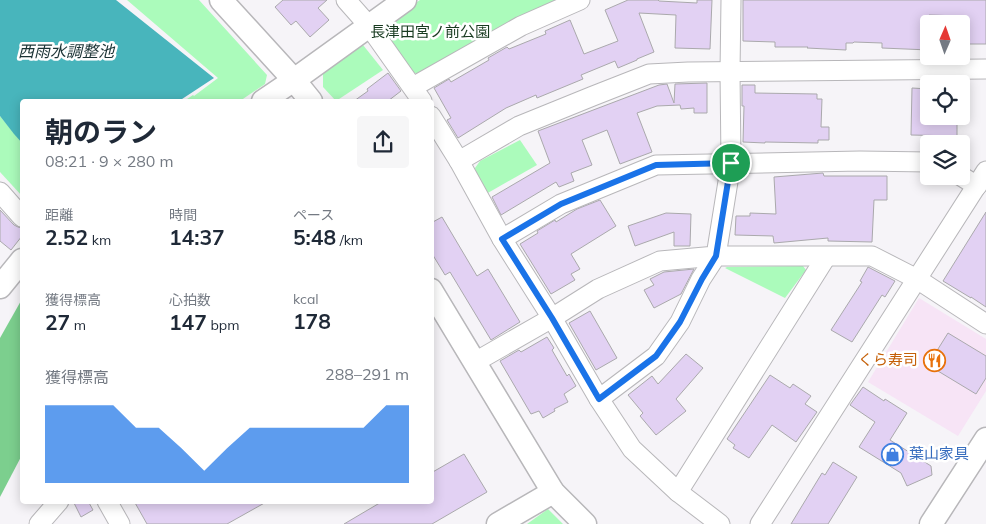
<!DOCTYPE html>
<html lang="ja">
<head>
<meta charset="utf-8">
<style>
  body { margin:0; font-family:Mulish,"Noto Sans JP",sans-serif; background:#f6f6f7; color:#1f2937; height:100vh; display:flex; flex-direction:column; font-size:19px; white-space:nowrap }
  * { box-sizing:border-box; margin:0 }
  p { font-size:16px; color:#747a83 }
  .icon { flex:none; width:28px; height:28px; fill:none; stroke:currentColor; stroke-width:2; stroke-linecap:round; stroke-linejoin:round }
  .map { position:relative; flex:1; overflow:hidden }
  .panel { position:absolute; left:20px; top:99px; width:414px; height:405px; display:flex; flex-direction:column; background:#fff; border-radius:5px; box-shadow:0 2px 12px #0003 }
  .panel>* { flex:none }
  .needle { width:32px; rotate:2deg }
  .controls { position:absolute; left:920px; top:15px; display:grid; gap:10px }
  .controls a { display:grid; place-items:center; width:50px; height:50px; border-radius:5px; background:#fff; box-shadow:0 2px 12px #0003; font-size:25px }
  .pin { position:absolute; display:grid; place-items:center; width:42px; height:42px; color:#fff; margin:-21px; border:2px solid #fff; border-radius:50%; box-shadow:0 1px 5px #0007 }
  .round { display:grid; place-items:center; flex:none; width:52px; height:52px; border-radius:5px; background:#f6f6f7 }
  .summary { display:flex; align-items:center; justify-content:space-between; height:85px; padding:0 25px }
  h1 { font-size:28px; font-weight:700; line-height:38px }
  .figures { display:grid; grid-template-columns:repeat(3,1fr); gap:8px; height:85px; padding:5px 25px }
  .figures div { display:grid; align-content:center }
  .figures b { font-size:21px; font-weight:700 }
  .figures small { font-size:14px; font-weight:400 }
  .figures p { font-size:14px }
  .chart { height:140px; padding:10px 25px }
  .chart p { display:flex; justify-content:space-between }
  .chart svg { width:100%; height:90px; margin-top:5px; fill:#1a73e8; opacity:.7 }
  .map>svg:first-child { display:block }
</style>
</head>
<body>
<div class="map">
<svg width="986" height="524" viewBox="0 0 986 524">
  <rect width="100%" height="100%" fill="#f6f4f8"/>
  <path fill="#f7e4f6" d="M919 298 986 339V391L958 436 868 382Z"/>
  <g fill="#abfbbb">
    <path d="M127 0H199L267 75 265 84 240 101H184L193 95 194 96 218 78Z"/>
    <path d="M420 0H560L421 73H410L380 27Z"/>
    <path d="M363 45 383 70 336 101 323 87V73Z"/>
    <path d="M0 116 22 143V196L0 172Z"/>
    <path d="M520 140 537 165 486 194 477 181 475 168 480 161Z"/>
    <path d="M803 266 806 270 785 298 725 268 727 267Z"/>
    <path d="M548 509 563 524H527Z"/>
  </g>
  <path fill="#7ccf8e" d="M22 299V455L0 497V338Z"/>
  <path fill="#48b5bc" d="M0 0H116L214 78 179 101H22V143L14 134 0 116Z"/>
  <g fill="#e2d1f3" stroke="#aaa9ac">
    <path d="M283 0H327L318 8 329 20 310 37 296 21 291 25 275 7Z"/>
    <path d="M628 0H658L659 1 697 3V0H712L710 49 675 48 676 15 639 13 654 52 637 59V60L618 68 615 61 581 75 583 79 537 98 536 95 506 108 458 138 447 120 451 118 434 88 449 79 451 82 489 60 488 58 507 47 509 49 546 34 545 31 570 20 584 54 618 41 605 10Z"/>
    <path d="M743 0H986V44H961V16L929 15V50L882 48V43L854 42 853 43H846V50L807 48 808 47H775V42L743 41Z"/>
    <path d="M388 73 401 91 388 101H354L368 91 367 89Z"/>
    <path d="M707 83V113H694V108L681 109 680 105 657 106 637 113 652 152 620 164 607 130 582 140 592 165 571 173 574 181 559 187 556 182 501 215 492 197 550 163 538 131 659 85 667 84 674 103 675 84Z"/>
    <path d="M742 85H755V93L817 94V99H822L821 127H829V140H818V143L765 142V143L743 142 744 106H742Z"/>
    <path d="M912 88 929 89V116H957V136L911 135Z"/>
    <path d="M823 173 824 176H887V200H874L872 242 828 241V238L774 243 773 236 735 235 736 216H750V213L776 214 774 177Z"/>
    <path d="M600 200 616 226 571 254 580 269 571 274 575 280 551 294 520 244 538 233 537 231 555 220 556 222 577 209Z"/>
    <path d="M0 210 14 225 18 227 22 228V236L11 250 0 241Z"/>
    <path d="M986 212V307L971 297V298L943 281Z"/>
    <path d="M666 213 691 214 690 246H674V232L635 246 628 226Z"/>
    <path d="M442 217 477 276 488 269 520 322 491 340 450 272 445 275 431 252V223Z"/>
    <path d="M868 267 895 281 885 297 882 295 852 342 831 330 862 282 860 281Z"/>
    <path d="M694 269 681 294 654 308 644 290 654 285 650 279 664 272Z"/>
    <path d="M590 311 617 358 596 370 569 323Z"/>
    <path d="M948 333 986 356V378L976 394 928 365Z"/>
    <path d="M547 337 554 348 552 350 567 376 569 374 576 386 564 394 568 402 554 409 555 411 543 418 539 411 531 414 500 361 519 350 521 352Z"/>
    <path d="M686 354 703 368 676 399 686 411 656 435 640 416 643 413 628 395 652 376 658 384Z"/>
    <path d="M770 375 790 388 793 384 811 396 805 404 817 412 796 442 772 425 749 458 733 448 735 445 727 439Z"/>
    <path d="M863 387 884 401 885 399 907 413 890 440 931 466 932 475 907 486 901 473 859 447 875 422 850 405Z"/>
    <path d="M464 454 487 492 432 524H344L383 501H431V473Z"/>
    <path d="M833 462 857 477 828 524H791L822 473 825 475Z"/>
    <path d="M73 501H88L93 510 81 517Z"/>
    <path d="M134 501H268L227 524H147Z"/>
  </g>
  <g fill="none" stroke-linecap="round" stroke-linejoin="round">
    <defs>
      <g id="minor">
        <path d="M346 0 369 26 422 101"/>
        <path d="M413 87 521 26 580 0"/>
        <path d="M431 116 459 161 502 239 552 318 599 399 656 356 680 322 701 279 716 256H872L917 279 986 324"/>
        <path d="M459 161 519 126 593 96 649 74 688 72 986 69"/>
        <path d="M961 176 977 186"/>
        <path d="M0 192 22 217"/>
        <path d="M502 239 561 204 656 165 860 161 929 162"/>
        <path d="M475 362 552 318 598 289 660 261 716 256 731 163 730 72 731 0"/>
        <path d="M599 399 632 449 678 492 720 524"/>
        <path d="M678 492 826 257"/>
        <path d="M107 501 120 524"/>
        <path d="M39 524 59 501"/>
        <path d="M760 524 986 171"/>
      </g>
      <g id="tertiary">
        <path d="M221 0 294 80 311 101"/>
        <path d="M263 101 294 80 405 0"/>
        <path d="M0 287 22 260"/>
        <path d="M431 290 553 492 585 524"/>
        <path d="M498 524 553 492"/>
        <path d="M931 524 986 439"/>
      </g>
    </defs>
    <use href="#minor" stroke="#b8b7ba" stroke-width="21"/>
    <use href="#tertiary" stroke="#b8b7ba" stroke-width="25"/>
    <use href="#minor" stroke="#fff" stroke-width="19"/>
    <use href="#tertiary" stroke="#fff" stroke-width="22"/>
  </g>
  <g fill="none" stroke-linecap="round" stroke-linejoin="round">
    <defs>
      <path id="route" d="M731 163 716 256 702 279 680 322 656 356 599 399 552 318 502 239 561 204 656 165Z"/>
    </defs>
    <use href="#route" stroke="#fff" stroke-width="10"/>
    <use href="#route" stroke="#1a73e8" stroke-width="6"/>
  </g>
  <defs>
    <symbol id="restaurant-ring" viewBox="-11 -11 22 22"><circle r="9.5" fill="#fff" stroke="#e8710a" stroke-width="1.5"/><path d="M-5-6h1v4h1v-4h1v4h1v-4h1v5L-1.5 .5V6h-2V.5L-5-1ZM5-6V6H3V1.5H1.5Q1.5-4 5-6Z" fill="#e8710a"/></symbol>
    <symbol id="shop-ring" viewBox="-11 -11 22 22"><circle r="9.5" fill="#fff" stroke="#3f7fe0" stroke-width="1.5"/><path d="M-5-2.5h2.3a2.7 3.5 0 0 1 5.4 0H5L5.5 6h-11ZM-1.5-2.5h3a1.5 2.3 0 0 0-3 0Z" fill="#3f7fe0"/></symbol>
  </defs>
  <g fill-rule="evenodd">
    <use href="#restaurant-ring" x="922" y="348" width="25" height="25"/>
    <use href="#shop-ring" x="880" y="442" width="25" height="25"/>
  </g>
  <g text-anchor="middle" stroke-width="5" stroke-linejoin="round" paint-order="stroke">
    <g font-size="15" fill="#193b21" stroke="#fff">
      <text x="430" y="37">長津田宮ノ前公園</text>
    </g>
    <g font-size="15" fill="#c56008" stroke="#fff" text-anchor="end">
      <text x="918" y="365">くら寿司</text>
    </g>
    <g font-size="15" fill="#366cbe" stroke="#fff" text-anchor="start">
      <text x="909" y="459">葉山家具</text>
    </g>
    <g font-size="16" font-style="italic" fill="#1a3234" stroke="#fff">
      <text x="66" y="57">西雨水調整池</text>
    </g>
  </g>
</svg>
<div class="controls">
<a><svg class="needle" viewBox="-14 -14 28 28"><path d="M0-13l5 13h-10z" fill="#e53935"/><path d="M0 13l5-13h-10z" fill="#747a83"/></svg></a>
<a><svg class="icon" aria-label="locate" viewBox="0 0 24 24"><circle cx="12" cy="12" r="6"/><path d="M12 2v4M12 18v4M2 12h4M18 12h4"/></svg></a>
<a><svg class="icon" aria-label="layers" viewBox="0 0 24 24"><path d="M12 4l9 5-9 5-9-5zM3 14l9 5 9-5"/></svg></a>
</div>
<div class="pin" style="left:731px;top:163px;background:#1e9e55"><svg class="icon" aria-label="arrive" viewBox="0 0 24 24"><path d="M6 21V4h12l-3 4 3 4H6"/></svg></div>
<section class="panel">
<div class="summary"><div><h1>朝のラン</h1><p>08:21 · 9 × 280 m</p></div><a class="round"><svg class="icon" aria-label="share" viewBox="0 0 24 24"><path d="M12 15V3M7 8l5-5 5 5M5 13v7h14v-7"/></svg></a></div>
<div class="figures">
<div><p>距離</p><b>2.52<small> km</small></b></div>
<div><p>時間</p><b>14:37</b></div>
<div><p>ペース</p><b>5:48<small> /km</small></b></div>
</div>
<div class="figures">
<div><p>獲得標高</p><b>27<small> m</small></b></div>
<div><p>心拍数</p><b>147<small> bpm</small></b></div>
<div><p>kcal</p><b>178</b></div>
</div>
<div class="chart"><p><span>獲得標高</span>288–291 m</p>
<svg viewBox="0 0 160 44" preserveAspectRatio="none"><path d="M0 44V6L10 6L20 6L30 6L40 17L50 17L60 27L70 38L80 27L90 17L100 17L110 17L120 17L130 17L140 17L150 6L160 6V44z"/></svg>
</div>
</section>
</div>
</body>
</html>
